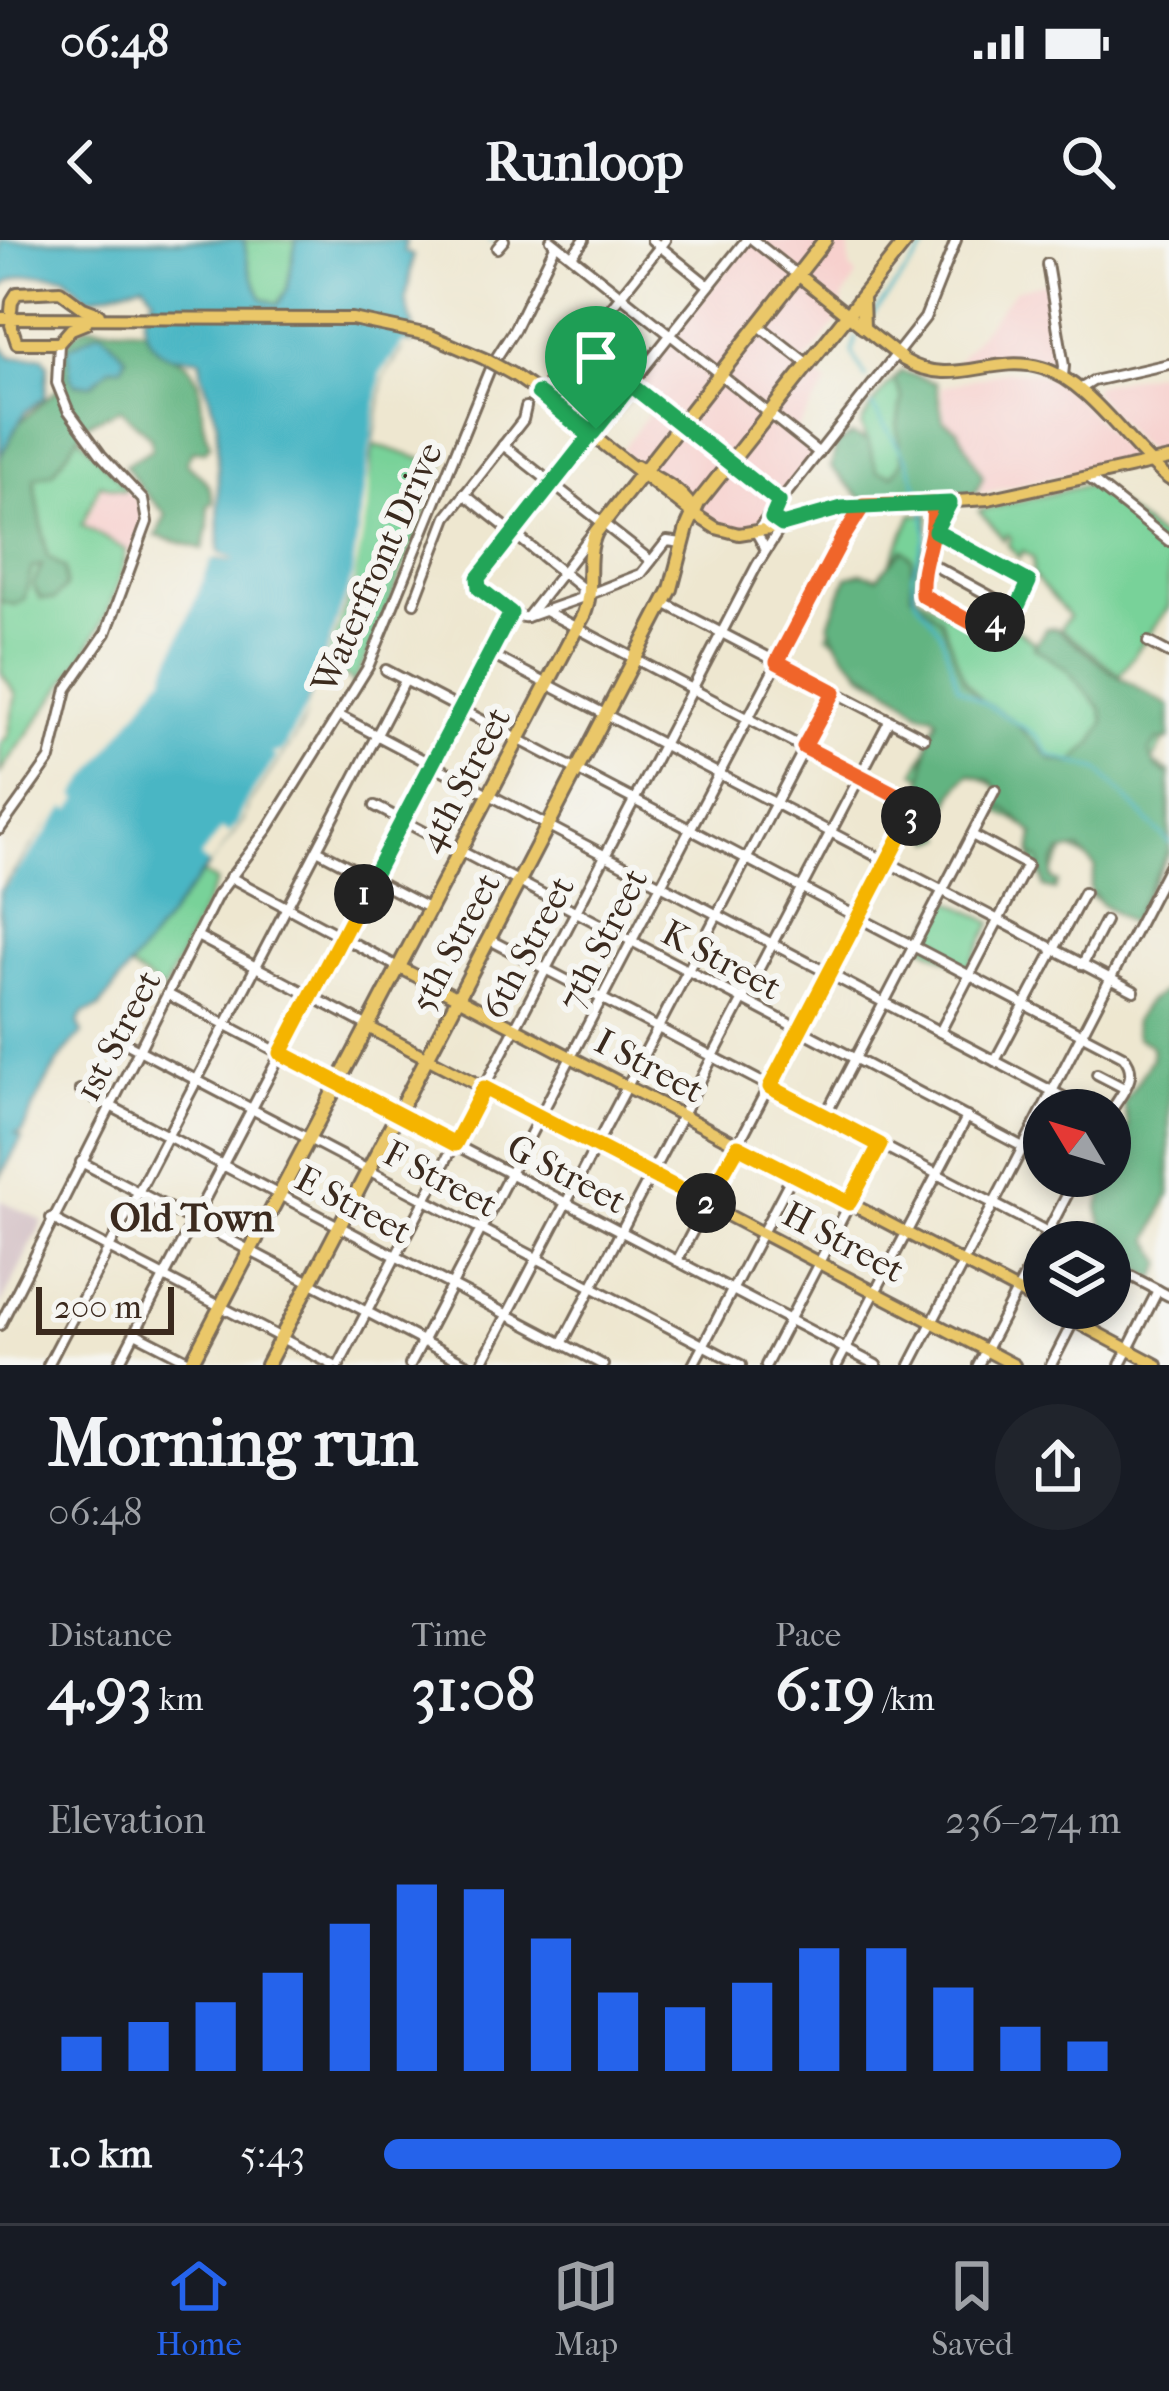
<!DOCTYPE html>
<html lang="en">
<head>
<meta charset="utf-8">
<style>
  body { margin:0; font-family:"IM FELL French Canon",serif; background:#20242c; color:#f1f3f6; height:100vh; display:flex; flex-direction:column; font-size:45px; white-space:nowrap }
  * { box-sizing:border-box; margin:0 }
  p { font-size:39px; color:#9ea1a6 }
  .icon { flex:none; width:66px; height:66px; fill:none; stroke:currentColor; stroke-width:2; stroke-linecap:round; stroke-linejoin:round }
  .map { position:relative; height:1125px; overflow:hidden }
  .details { display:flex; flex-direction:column; background:#171b24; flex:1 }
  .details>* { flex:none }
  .needle { width:78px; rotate:308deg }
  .tools { position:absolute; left:1023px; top:849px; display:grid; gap:24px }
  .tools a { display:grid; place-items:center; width:108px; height:108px; border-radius:50%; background:#171b24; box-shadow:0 6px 18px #0003; font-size:60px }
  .scale { position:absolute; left:36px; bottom:30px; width:138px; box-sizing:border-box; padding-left:12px; border:6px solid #3b2a1e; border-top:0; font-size:33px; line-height:42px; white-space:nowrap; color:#3b2a1e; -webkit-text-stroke:9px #f6f6f2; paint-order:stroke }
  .pin { position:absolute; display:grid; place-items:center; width:102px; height:102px; color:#fff; margin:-123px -51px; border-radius:50% 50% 50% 0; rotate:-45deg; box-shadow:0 0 12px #0007 }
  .pin .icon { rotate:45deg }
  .km { position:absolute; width:60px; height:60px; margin:-30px; border-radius:50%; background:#222; color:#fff; font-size:33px; line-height:60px; text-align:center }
  .round { display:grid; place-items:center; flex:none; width:126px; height:126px; border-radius:63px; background:#20242c }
  .summary { display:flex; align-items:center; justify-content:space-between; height:204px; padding:0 48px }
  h1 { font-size:66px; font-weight:700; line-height:90px }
  .stats { display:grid; grid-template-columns:repeat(3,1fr); gap:18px; height:204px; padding:12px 48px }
  .stats div { display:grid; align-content:center }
  .stats b { font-size:60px; font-weight:700 }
  .stats small { font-size:33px; font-weight:400 }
  .stats p { font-size:33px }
  .chart { height:336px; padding:24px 48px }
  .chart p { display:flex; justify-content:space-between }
  .chart svg { width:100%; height:216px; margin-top:12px; stroke:#2563eb; stroke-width:6 }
  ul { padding:0 48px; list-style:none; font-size:39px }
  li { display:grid; grid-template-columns:192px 144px 1fr; align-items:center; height:90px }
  li i { height:30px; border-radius:15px; background:#2563eb }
  .status { display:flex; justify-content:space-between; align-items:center; height:84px; padding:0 60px; background:#171b24; direction:ltr }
  .status svg { height:33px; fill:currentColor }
  header { display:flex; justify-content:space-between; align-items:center; height:156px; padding:0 48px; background:#171b24; font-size:54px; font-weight:700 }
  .menu { display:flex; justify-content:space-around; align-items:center; height:168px; border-top:3px solid #363941; background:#171b24; font-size:33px; color:#9ea1a6 }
  .menu a { display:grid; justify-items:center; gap:6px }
  .menu .active { color:#2563eb }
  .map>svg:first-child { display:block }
</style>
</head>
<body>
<div class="status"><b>06:48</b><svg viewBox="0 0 49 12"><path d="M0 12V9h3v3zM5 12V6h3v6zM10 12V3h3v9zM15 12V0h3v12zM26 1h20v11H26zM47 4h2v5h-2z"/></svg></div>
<header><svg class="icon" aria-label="back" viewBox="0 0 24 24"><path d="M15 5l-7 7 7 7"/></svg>Runloop<svg class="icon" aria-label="search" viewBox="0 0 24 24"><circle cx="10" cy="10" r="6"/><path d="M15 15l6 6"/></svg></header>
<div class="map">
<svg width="1169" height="1125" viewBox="0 0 1169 1125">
  <rect width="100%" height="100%" fill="#f6f6f2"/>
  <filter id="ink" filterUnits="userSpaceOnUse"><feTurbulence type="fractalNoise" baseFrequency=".00833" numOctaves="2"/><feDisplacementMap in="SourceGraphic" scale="24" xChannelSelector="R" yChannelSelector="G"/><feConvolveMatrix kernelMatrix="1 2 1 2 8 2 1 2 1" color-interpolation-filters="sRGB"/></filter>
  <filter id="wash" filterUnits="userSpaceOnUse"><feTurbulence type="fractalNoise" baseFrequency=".004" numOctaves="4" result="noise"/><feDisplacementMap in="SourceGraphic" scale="48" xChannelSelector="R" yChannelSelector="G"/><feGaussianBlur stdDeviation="2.7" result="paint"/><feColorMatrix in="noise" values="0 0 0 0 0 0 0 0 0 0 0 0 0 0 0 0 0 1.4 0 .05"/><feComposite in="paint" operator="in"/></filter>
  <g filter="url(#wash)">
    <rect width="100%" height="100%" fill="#eee7d0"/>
    <g fill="#f7d0cd">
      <path d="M749 0H854L849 8 850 28 857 36 843 58 842 75 804 124 827 144 795 192 818 210 756 290 730 288 706 275 667 242 620 212 658 161 636 143Z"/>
      <path d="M1046 42 1057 124 1013 118 951 129 1015 50Z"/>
      <path d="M1169 130V213L1153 215 1137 203 1092 151 1095 145Z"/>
      <path d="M1006 131 1036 133 1067 147 1132 219 979 254 985 236 959 189 945 179 941 147Z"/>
      <path d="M104 242 132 254 141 266 144 276 132 314 84 287Z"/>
    </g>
    <path fill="#d2bec3" d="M0 960 43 981 0 1067Z"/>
    <g fill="#78d299" stroke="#5a7e5c" stroke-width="3">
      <path d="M197 0H304L284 89Z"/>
      <path d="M381 133 370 218 372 205C397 208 419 223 445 221L373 404 353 445 349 438 333 431 330 435 321 430 351 351 363 276 287 474Z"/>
      <path d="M894 140 902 157 897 188 903 221 892 236 877 231 861 185C865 175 886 145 894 140Z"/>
      <path d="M78 195 126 248 124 251 100 244 82 285 126 310C117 388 43 470 0 533V504L8 496 16 454 2 434 0 361 25 342 32 327 44 325 33 345 40 358 47 316 34 238 53 233Z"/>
      <path d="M1092 244 1169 305V366L1120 435 1060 389 1069 376 1033 335V318L1023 311 1019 318 1008 305 1011 298 1007 294 1004 300 979 271Z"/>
      <path d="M913 274 929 275C928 303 914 326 916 354L976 390 1006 382 1166 497 1152 522 1169 532V613L1134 679 1090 656 1104 628 1067 607 1048 640 1030 631 1037 592 994 569 1002 549 965 530 941 574 920 563 931 541 915 532 942 482 938 472 863 435 841 403 827 395 858 336 871 342 884 336Z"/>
      <path d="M207 623 201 632 216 642 164 751 128 727 99 768 86 772 142 685Z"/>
      <path d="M945 658 992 683 967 730 920 705Z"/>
    </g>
    <g fill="#62b481" stroke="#4e6f50" stroke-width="3">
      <path d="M88 86 146 89 167 115 187 123 199 142 203 181 210 205 205 211H192L186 222C200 237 211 239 213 263L208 265 209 285 203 309 156 296 166 274 143 251 125 225 152 209 150 197 120 169 87 184 53 233 34 238 47 316 65 328 66 347 54 360 40 358 33 345 42 325 32 328 24 360 15 365 0 361V217L19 183 62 145C60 117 59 98 88 86Z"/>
      <path d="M901 131 936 143 943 180 958 190 983 237 975 254 862 259 831 227 837 204 851 195 868 201 877 231 893 235 902 222 897 188 902 157 894 140Z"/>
      <path d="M903 309 912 318 911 354 941 379 964 440 982 461 1011 479 1052 520 1072 523 1094 501 1104 482 1101 469 1066 429 1034 407 1046 388 1057 389 1116 435 1169 466V500H1157L1149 513 1156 528 1169 535V610L1130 683 1102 665 1090 650 1095 627 1079 609 1061 612 1053 624 1052 639 1058 642 1055 650 1044 647 1040 620 1031 615 1034 594 1005 568 992 566 999 551 991 541 969 534C953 550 940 575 945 598L933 601 931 572 919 560 929 500 937 479 932 474C918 473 917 469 906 460 873 435 844 428 829 384L847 337 861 333 877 337Z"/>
      <path d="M1161 753H1169V955L1150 999 1163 1023 1156 1039 1110 1014 1098 968 1128 886 1124 863 1152 818 1151 805 1136 797 1134 782 1147 762Z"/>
    </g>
    <g fill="#49b6c4" stroke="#427071" stroke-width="3">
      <path d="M0 0H244L249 29 262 58 278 64 287 49 296 0H406L404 11 413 16 406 60 413 87 412 103 406 104 383 137 353 341 299 490 248 564 243 580 99 768 84 773 78 783 83 793C54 819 40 856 22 892L16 894 22 898 0 937V651L164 431 211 318 233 320 219 312 217 181 201 131V119C191 116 180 119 170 116 145 108 135 74 154 57L144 43 88 58 65 36C43 34 13 31 0 51Z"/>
      <path d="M97 92H103L126 117 122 127H111L92 144H75L70 136 68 108Z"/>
      <path d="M0 104 11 117H43L48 125 45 157 25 172 0 217Z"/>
    </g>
    <g fill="#eee7d0">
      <path d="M403 103 411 104 400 111 383 138 370 218 367 271 354 340 312 462 295 496 248 564 243 580 210 625 200 617 222 589 229 593 237 584 246 561 277 517 271 514 282 511 309 462 351 341 381 133Z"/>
      <path d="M216 313 236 320 215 318 211 321 164 435 75 555 79 559 71 570 66 567 0 655 70 552 163 427 209 316Z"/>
    </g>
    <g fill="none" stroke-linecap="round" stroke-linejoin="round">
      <g stroke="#49b6c4" stroke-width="3">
        <path d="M490 0 492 2"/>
        <path d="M870 78 932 0"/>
        <path d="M856 97 852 112 866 138"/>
        <path d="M872 166 908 221 921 259"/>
        <path d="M924 268 926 295 912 334 914 356 941 393 958 447 1037 496 1049 515 1099 530 1169 603"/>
      </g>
    </g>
  </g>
  <g filter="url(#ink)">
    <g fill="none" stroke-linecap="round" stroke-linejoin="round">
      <defs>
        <g id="minor">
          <path d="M551 0 819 213"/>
          <path d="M652 0 709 46"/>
          <path d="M753 0 796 34"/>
          <path d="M497 8 504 0"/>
          <path d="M572 16 584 0"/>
          <path d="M1047 24 1064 126 1063 136"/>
          <path d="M557 85 779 262"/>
          <path d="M758 85 808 124"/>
          <path d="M549 138 575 113 665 0"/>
          <path d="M1080 149 1093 141 1169 124"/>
          <path d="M593 192 746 0"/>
          <path d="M503 205 651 321"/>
          <path d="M1088 237 1169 301"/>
          <path d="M464 254 582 348 581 358 527 377"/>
          <path d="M933 264C937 301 920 320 922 355L984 388 1018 366 1029 342 935 291 950 263"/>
          <path d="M765 308 756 292 925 78 956 0"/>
          <path d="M924 320 1014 369"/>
          <path d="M590 354 641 334 667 301 682 303"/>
          <path d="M414 363 447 277 523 180 526 167"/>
          <path d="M664 363 924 498"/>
          <path d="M545 371 915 567 677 1021"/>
          <path d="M528 376 593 293"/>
          <path d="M527 377C510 379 482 355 477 340L590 196"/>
          <path d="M1148 402 1169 413"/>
          <path d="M490 414 1134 751"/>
          <path d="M386 430 1123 816C1141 836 1121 853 1110 873"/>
          <path d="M340 476 1088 870"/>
          <path d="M375 566 1044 918"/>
          <path d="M0 589 50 519 67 449 106 393 147 282 143 260 101 215 68 170 57 143 59 103"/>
          <path d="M317 610 428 668"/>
          <path d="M230 637 398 727"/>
          <path d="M199 697 368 786"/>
          <path d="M490 700 1067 1002"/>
          <path d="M1082 725 1105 681"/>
          <path d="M169 755 876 1125"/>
          <path d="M940 792 1027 625 972 595"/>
          <path d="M116 798 741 1125"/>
          <path d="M995 821 1084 653"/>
          <path d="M1097 834 1124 848"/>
          <path d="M80 850 603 1125"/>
          <path d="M825 876 995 550"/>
          <path d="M81 922 468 1125"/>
          <path d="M51 978 333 1125"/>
          <path d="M1110 1025 1169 1056"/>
          <path d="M0 1085 217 656 268 588 368 427 491 126 514 90 556 4"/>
          <path d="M135 1093 195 1124"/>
          <path d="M562 1104 889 481"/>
          <path d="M48 1125 405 441"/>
          <path d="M118 1125 511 373"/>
          <path d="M339 1125 757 325 782 285 772 278 773 270"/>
          <path d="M410 1125 842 299 863 267"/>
          <path d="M481 1125 834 452"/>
          <path d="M693 1125 793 934"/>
          <path d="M766 1125 880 905"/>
          <path d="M837 1125 967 877"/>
          <path d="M910 1125 1169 626"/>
          <path d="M978 1125 1077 936"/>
          <path d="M1051 1125 1080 1068"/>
          <path d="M1120 1125 1158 1050"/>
        </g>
        <g id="major">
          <path d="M798 35 904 120C954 150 992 113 1042 128 1091 142 1129 208 1169 239"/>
          <path d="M11 71 12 61 17 53 60 51 83 68 99 74"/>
          <path d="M0 78 352 79 429 95 485 119"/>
          <path d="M11 85 17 103H59L71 89 86 83"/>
          <path d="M514 135 541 154"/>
          <path d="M538 153 688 270 716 288 739 294 770 289 842 268 988 259 1169 219"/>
          <path d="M637 226C657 240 684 248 694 272"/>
          <path d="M399 727 1044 1065"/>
          <path d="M368 787 1014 1125"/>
          <path d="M1050 1068 1157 1125"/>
        </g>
        <g id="highway">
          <path d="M862 59 863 87"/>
          <path d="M190 1125 584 374C595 347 583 319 596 292L825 0"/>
          <path d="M267 1125 671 349 687 288 698 263 907 0"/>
        </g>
      </defs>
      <use href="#minor" stroke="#7a6c5c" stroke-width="14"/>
      <use href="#major" stroke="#7a6c5c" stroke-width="16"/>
      <use href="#highway" stroke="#7a6c5c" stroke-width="18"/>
      <use href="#minor" stroke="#fff" stroke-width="8"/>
      <use href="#major" stroke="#eac769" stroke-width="10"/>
      <use href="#highway" stroke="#eac769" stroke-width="12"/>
      <defs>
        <path id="major-bridge" d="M485 119 514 135"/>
      </defs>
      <use href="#major-bridge" stroke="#7a6c5c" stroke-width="16" stroke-linecap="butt"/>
      <use href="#major-bridge" stroke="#eac769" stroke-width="10"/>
    </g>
  </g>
  <g fill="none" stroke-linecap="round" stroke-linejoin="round" filter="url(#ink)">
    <defs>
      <path id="split-1" d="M364 654 511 373 479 348 478 338 590 196 538 153 593 193 596 189"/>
      <path id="split-2" d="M364 654 281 813 455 904 484 848 706 963"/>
      <path id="split-3" d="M706 963 738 906 849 963 852 958 880 905 770 847 911 576"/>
      <path id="split-4" d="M911 576 914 564 804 507 834 452 777 422 842 299 863 266 933 264C936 303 920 319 922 355L981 388 995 382"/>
      <path id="split-5" d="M596 189 631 145 779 262 772 278 782 285 842 268 950 263 935 291 1029 342 1018 366 995 382"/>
    </defs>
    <use href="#split-1" stroke="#fff" stroke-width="24"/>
    <use href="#split-2" stroke="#fff" stroke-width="24"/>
    <use href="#split-3" stroke="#fff" stroke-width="24"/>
    <use href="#split-4" stroke="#fff" stroke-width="24"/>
    <use href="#split-5" stroke="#fff" stroke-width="24"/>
    <use href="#split-1" stroke="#22a559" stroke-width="15"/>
    <use href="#split-2" stroke="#f5b400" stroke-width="15"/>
    <use href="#split-3" stroke="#f5b400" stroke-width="15"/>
    <use href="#split-4" stroke="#f0652b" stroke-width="15"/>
    <use href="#split-5" stroke="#22a559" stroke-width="15"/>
  </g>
  <g text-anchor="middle" stroke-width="12" stroke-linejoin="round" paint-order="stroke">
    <g font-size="36" fill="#3b2a1e" stroke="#f6f6f2">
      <text transform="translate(376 327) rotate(-66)" y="13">Waterfront Drive</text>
      <text transform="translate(463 539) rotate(-62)" y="13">4th Street</text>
      <text transform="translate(602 699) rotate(-63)" y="13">7th Street</text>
      <text transform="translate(454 702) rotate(-62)" y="13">5th Street</text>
      <text transform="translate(527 707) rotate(-62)" y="13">6th Street</text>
      <text transform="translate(722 719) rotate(28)" y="13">K Street</text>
      <text transform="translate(117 795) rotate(-62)" y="13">1st Street</text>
      <text transform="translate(650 825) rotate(28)" y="13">I Street</text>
      <text transform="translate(567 933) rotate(28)" y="13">G Street</text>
      <text transform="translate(441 938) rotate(28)" y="13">F Street</text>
      <text transform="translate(354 964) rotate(28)" y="13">E Street</text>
      <text transform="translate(844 1001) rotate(28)" y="13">H Street</text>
    </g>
    <g font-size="39" font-weight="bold" fill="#3b2a1e" stroke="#f6f6f2">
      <text x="192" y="991">Old Town</text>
    </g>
  </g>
</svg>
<div class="tools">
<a><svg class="needle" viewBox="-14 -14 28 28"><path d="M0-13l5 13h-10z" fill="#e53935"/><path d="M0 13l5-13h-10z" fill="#9ea1a6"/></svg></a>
<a><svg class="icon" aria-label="layers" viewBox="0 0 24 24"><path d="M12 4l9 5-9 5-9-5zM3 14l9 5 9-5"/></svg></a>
</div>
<div class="scale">200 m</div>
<div class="pin" style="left:596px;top:189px;background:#1e9e55"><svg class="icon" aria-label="arrive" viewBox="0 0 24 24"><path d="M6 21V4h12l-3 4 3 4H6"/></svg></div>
<b class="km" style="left:364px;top:654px">1</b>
<b class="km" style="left:706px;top:963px">2</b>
<b class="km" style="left:911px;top:576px">3</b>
<b class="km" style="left:995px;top:382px">4</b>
</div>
<section class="details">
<div class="summary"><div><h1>Morning run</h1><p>06:48</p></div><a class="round"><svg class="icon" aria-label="share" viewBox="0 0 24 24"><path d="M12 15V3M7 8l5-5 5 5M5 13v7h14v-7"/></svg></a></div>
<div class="stats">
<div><p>Distance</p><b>4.93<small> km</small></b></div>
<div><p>Time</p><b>31:08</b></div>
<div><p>Pace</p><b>6:19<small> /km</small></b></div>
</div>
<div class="chart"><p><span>Elevation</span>236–274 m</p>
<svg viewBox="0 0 160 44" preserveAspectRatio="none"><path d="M5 44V37M15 44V34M25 44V30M35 44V24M45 44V14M55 44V6M65 44V7M75 44V17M85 44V28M95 44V31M105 44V26M115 44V19M125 44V19M135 44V27M145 44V35M155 44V38"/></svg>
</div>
<ul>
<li><b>1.0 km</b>5:43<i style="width:100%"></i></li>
</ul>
</section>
<nav class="menu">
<a class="active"><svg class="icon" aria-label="home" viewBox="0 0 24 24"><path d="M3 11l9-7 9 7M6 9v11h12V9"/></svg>Home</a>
<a><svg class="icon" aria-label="map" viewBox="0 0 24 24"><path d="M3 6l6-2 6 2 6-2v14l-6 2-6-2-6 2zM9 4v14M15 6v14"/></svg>Map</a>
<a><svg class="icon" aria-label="saved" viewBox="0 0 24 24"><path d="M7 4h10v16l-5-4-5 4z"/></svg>Saved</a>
</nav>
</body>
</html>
